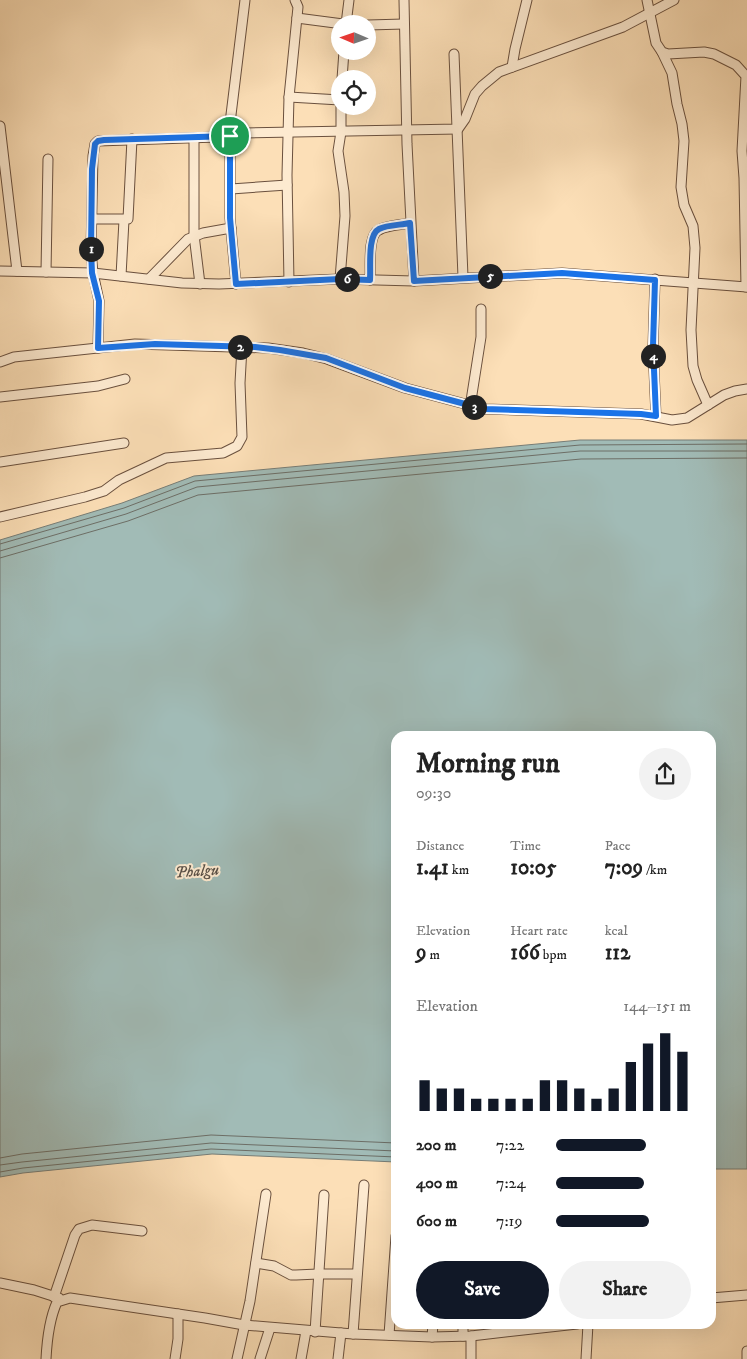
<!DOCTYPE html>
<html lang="en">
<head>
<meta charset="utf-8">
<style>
  body { margin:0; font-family:"IM FELL DW Pica",serif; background:#f2f2f2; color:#222; height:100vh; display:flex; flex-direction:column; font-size:19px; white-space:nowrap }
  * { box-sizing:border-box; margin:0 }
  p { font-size:16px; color:#767676 }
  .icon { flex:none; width:28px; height:28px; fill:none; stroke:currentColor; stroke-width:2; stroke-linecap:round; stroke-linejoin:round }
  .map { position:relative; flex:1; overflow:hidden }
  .side { position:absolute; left:391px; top:731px; width:325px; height:598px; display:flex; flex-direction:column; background:#fff; border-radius:15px; box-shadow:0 5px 20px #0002 }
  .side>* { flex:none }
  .needle { width:32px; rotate:272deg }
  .buttons { position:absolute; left:331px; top:15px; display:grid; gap:10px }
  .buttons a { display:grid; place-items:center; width:45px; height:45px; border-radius:50%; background:#fff; box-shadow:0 5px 20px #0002; font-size:25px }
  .pin { position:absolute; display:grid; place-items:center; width:42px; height:42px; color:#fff; margin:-21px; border:2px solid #fff; border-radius:50%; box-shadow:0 1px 5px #0007 }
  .km { position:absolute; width:25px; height:25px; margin:-12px; border-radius:50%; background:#222; color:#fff; font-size:14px; line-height:25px; text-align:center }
  .round { display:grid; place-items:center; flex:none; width:52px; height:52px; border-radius:26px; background:#f2f2f2 }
  .head { display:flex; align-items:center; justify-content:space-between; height:85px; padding:0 25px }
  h1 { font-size:28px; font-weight:700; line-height:38px }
  .figures { display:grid; grid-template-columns:repeat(3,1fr); gap:8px; height:85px; padding:5px 25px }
  .figures div { display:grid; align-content:center }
  .figures b { font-size:21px; font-weight:700 }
  .figures small { font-size:14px; font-weight:400 }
  .figures p { font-size:14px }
  .chart { height:140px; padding:10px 25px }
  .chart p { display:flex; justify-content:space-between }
  .chart svg { width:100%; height:90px; margin-top:5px; stroke:#111827; stroke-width:6 }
  .cta { display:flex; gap:10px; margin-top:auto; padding:10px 25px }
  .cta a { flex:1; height:58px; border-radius:30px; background:#111827; color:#fff; font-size:20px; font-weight:700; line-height:58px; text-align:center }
  .cta a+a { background:#f2f2f2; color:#222 }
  ul { padding:0 25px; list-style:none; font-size:16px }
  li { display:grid; grid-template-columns:80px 60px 1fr; align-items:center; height:38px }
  li i { height:12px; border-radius:6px; background:#111827 }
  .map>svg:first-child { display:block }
</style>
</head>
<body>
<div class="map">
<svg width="747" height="1359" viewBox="0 0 747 1359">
  <rect width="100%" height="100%" fill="#fcdfb7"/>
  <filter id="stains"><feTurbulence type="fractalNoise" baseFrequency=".004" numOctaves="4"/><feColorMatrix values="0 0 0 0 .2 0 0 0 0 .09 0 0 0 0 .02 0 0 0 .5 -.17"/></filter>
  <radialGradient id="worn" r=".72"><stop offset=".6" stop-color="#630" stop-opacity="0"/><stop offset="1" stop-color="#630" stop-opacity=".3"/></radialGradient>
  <path fill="#a1bbb6" stroke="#777d76" d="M580 440H747V1169H711V736H396V1162L212 1154 23 1173 0 1177V540L122 503 194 476Z"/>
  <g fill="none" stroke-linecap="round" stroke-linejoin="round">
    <g stroke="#6d6e66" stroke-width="1">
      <path d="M0 544 124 508 195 481 580 445 747 444"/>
      <path d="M0 551 126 514 197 487 580 451H747"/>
      <path d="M0 558 128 521 198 495 581 459 747 458"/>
      <path d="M0 1158 22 1154 211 1135 396 1143"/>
      <path d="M0 1165 22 1162 211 1143 396 1151"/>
      <path d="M0 1172 23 1168 211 1149 396 1157"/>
    </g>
    <defs>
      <g id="minor">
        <path d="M404 0 407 144 414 281"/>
        <path d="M647 0 656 43 662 52 668 54 704 52 714 54 736 65 746 76 742 151 744 178 746 287"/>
        <path d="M297 18 343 24"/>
        <path d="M346 24 349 0"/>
        <path d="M368 25 404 24"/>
        <path d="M662 52 672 73 677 104 682 124 684 141 681 187 684 205 693 226 695 248 691 330 693 366 697 380 708 405"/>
        <path d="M454 54 463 277"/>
        <path d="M512 67 515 49 527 0"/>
        <path d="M342 79 344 51"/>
        <path d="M289 97 340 100"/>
        <path d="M0 126 17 271"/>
        <path d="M194 138V235L200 284"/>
        <path d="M231 189 287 185"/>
        <path d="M92 219H128L132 139"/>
        <path d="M0 271 93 273 182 283 219 284 340 279 414 281 562 273 747 287"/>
        <path d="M46 272 48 159"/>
        <path d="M121 276 124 220"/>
        <path d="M149 279 188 239 203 233 231 228"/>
        <path d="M340 279 345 216 344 192 338 151 341 132V106"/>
        <path d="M655 279 653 347 656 416"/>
        <path d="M370 280C371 268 367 235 379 230 387 225 401 225 410 223"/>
        <path d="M289 282 287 175 289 97 298 7 295 0"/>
        <path d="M236 284 230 218V123L245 0"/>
        <path d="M98 348 99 301 93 273 91 251 93 156 95 144 98 141 217 137 246 133 458 129 465 119 475 94 482 86 499 72 623 27 674 0"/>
        <path d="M0 362 14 357 135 344 268 348 303 353 327 359 405 388 484 409 641 414 672 420 687 418 724 395 735 391 747 389"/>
        <path d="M0 397 98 386 125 379"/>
        <path d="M470 407 481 337V309"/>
        <path d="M0 462 124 443"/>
        <path d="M0 517 85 497 104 491 119 480 166 458 223 453 237 446 242 437 240 383 242 347"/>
        <path d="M256 1263 274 1266 291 1275H296L318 1274H357"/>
        <path d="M0 1283 34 1290 59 1298"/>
        <path d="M54 1297 75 1235 79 1229 92 1225 142 1231"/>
        <path d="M711 1298 747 1295"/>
        <path d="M315 1332 324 1195"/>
        <path d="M353 1334 364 1185"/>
        <path d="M389 1335 396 1236"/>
        <path d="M463 1336V1324"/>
        <path d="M471 1336V1359"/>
        <path d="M432 1337 433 1324"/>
        <path d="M46 1359C47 1339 49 1320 57 1302L70 1298 205 1318 244 1325 353 1334 432 1337 471 1336 577 1324"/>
        <path d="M175 1359 178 1339V1314"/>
        <path d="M237 1359 250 1301 266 1194"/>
        <path d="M260 1359 270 1328"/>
        <path d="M301 1359 306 1331"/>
        <path d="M338 1359 341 1333"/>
        <path d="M586 1359 588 1324"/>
        <path d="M747 1359V1351"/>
      </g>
    </defs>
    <use href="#minor" stroke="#6a503e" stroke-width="11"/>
    <use href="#minor" stroke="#fdead0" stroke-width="9"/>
  </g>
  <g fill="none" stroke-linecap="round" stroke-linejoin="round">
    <defs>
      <path id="route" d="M230 136V218L236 284 340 279 370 280C371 268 367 235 379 229 387 225 401 225 410 223L414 281 562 273 655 280 653 346 656 416 641 414 484 409 405 388 326 358 280 350 255 347 155 344 98 348 99 301 92 273 91 250 92 169 95 144 98 141 104 140Z"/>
    </defs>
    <use href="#route" stroke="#fff" stroke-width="10"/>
    <use href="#route" stroke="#1a73e8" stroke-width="6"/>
  </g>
  <g text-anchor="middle" stroke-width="4" stroke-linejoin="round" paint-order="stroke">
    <g font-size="16" font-style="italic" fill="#584f46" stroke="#fdead0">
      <text transform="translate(197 870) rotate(-4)" y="6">Phalgu</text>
    </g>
  </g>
  <rect width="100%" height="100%" filter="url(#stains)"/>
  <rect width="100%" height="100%" fill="url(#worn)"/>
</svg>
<div class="buttons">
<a><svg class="needle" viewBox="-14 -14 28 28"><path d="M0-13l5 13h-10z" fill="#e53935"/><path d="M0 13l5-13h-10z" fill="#767676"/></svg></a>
<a><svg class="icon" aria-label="locate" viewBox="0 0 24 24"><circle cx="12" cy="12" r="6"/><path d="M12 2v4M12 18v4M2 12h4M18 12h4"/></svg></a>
</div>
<div class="pin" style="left:230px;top:136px;background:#1e9e55"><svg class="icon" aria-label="arrive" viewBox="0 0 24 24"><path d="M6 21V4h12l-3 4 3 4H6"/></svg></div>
<b class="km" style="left:91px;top:249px">1</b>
<b class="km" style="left:240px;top:347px">2</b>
<b class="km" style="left:474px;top:407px">3</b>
<b class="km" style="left:653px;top:356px">4</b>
<b class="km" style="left:490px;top:276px">5</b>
<b class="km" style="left:347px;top:279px">6</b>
<section class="side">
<div class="head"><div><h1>Morning run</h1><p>09:30</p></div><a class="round"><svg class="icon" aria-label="share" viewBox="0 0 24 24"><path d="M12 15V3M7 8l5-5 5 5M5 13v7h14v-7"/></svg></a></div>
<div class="figures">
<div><p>Distance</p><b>1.41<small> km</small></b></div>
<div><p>Time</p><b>10:05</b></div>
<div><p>Pace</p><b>7:09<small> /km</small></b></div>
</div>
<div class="figures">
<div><p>Elevation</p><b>9<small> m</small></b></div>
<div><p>Heart rate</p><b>166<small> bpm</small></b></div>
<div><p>kcal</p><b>112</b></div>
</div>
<div class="chart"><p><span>Elevation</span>144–151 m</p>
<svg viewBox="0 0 160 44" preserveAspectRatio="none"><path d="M5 44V29M15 44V33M25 44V33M35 44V38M45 44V38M55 44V38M65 44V38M75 44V29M85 44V29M95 44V33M105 44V38M115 44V33M125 44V20M135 44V11M145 44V6M155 44V15"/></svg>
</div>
<ul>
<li><b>200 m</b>7:22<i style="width:67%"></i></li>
<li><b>400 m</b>7:24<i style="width:65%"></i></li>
<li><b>600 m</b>7:19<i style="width:69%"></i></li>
</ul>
<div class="cta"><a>Save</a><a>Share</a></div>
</section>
</div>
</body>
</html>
